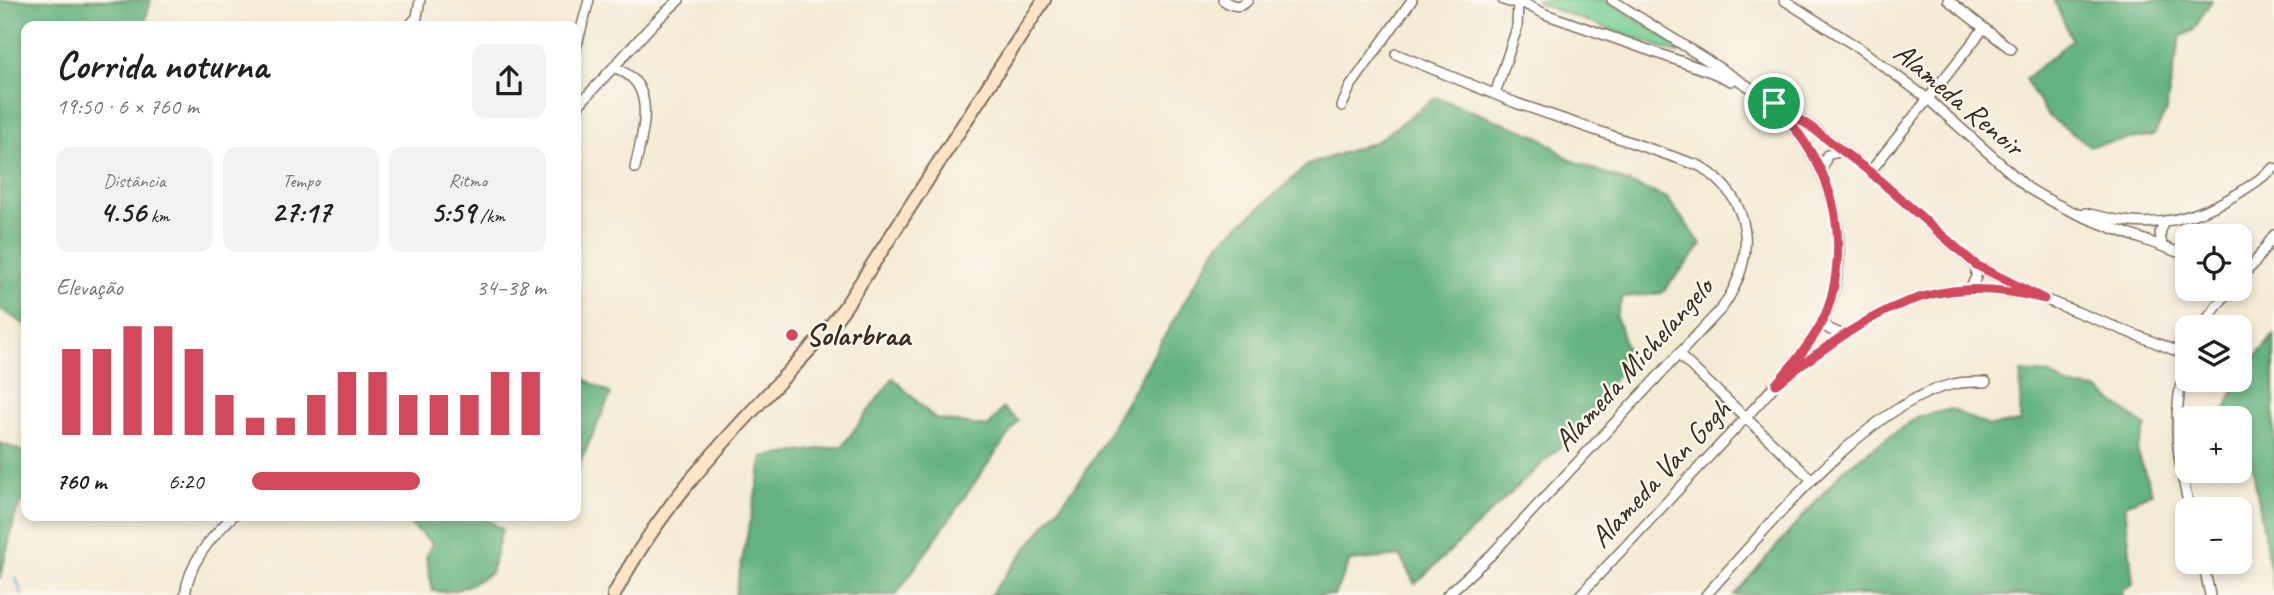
<!DOCTYPE html>
<html lang="pt">
<head>
<meta charset="utf-8">
<style>
  body { margin:0; font-family:Caveat,sans-serif; background:#f2f2f2; color:#202124; height:100vh; display:flex; flex-direction:column; font-size:26px; white-space:nowrap }
  * { box-sizing:border-box; margin:0 }
  p { font-size:23px; color:#757577 }
  .icon { flex:none; width:38px; height:38px; fill:none; stroke:currentColor; stroke-width:2; stroke-linecap:round; stroke-linejoin:round }
  .map { position:relative; flex:1; overflow:hidden }
  .side { position:absolute; left:21px; top:21px; width:560px; height:500px; display:flex; flex-direction:column; background:#fff; border-radius:14px; box-shadow:0 4px 10px #0003 }
  .side>* { flex:none }
  .tools { position:absolute; left:2175px; top:224px; display:grid; gap:14px }
  .tools a { display:grid; place-items:center; width:77px; height:77px; border-radius:14px; background:#fff; box-shadow:0 4px 10px #0003; font-size:35px }
  .pin { position:absolute; display:grid; place-items:center; width:60px; height:60px; color:#fff; margin:-30px; border:4px solid #fff; border-radius:50%; box-shadow:0 2px 7px #0007 }
  .round { display:grid; place-items:center; flex:none; width:74px; height:74px; border-radius:14px; background:#f2f2f2 }
  .overview { display:flex; align-items:center; justify-content:space-between; height:119px; padding:0 35px }
  h1 { font-size:38px; font-weight:700; line-height:52px }
  .stats { display:grid; grid-template-columns:repeat(3,1fr); gap:10px; height:119px; padding:7px 35px }
  .stats div { display:grid; align-content:center; border-radius:14px; background:#f2f2f2; text-align:center }
  .stats b { font-size:30px; font-weight:700 }
  .stats small { font-size:19px; font-weight:400 }
  .stats p { font-size:19px }
  .chart { height:196px; padding:14px 35px }
  .chart p { display:flex; justify-content:space-between }
  .chart svg { width:100%; height:126px; margin-top:7px; stroke:#d1495b; stroke-width:6 }
  ul { padding:0 35px; list-style:none; font-size:23px }
  li { display:grid; grid-template-columns:112px 84px 1fr; align-items:center; height:52px }
  li i { height:18px; border-radius:9px; background:#d1495b }
  .map>svg:first-child { display:block }
</style>
</head>
<body>
<div class="map">
<svg width="2274" height="595" viewBox="0 0 2274 595">
  <rect width="100%" height="100%" fill="#fbf7ec"/>
  <filter id="ink" filterUnits="userSpaceOnUse"><feTurbulence type="fractalNoise" baseFrequency=".0143" numOctaves="2"/><feDisplacementMap in="SourceGraphic" scale="14" xChannelSelector="R" yChannelSelector="G"/><feConvolveMatrix kernelMatrix="1 2 1 2 8 2 1 2 1" color-interpolation-filters="sRGB"/></filter>
  <filter id="wash" filterUnits="userSpaceOnUse"><feTurbulence type="fractalNoise" baseFrequency=".00686" numOctaves="4" result="noise"/><feDisplacementMap in="SourceGraphic" scale="28" xChannelSelector="R" yChannelSelector="G"/><feGaussianBlur stdDeviation="1.57" result="paint"/><feColorMatrix in="noise" values="0 0 0 0 0 0 0 0 0 0 0 0 0 0 0 0 0 1.4 0 .05"/><feComposite in="paint" operator="in"/></filter>
  <g filter="url(#wash)">
    <rect width="100%" height="100%" fill="#f4ebd5"/>
    <path fill="#7cd194" stroke="#5c7e59" stroke-width="2" d="M1537 0H1605L1681 48 1680 52 1677 53 1542 5Z"/>
    <g fill="#65b37e" stroke="#506e4e" stroke-width="2">
      <path d="M0 0H151L144 26H26V325L0 309Z"/>
      <path d="M2054 0H2212L2193 31 2180 37 2165 114 2154 135 2090 146 2048 116 2025 79 2072 40Z"/>
      <path d="M1436 97 1540 137 1569 159 1667 198 1702 245 1662 293 1623 297 1616 316 1630 359 1565 442 1415 584 1400 556 1350 561 1334 595H990L1084 475 1218 244 1308 165 1377 141Z"/>
      <path d="M2274 335V591L2249 447 2240 434V418H2230L2225 411 2240 376Z"/>
      <path d="M2021 372 2048 374 2069 386 2097 389 2146 427 2137 450 2152 493 2125 504 2133 583 2121 592 2122 595H1734L1845 468 1917 417 1951 409 1989 426 2020 422Z"/>
      <path d="M576 374 611 394 576 472Z"/>
      <path d="M893 378 935 419 988 427 1003 408 1018 421 896 595H735L763 457 842 446Z"/>
      <path d="M0 443 26 453V496L16 512 0 579Z"/>
      <path d="M401 516H481L502 529 491 573C471 584 456 595 433 591L426 558 432 543Z"/>
    </g>
    <g fill="none" stroke-linecap="round" stroke-linejoin="round">
      <path stroke="#69b4e1" stroke-width="2.5" d="M16 578 22 595"/>
    </g>
  </g>
  <g filter="url(#ink)">
    <g fill="none" stroke-linecap="round" stroke-linejoin="round">
      <defs>
        <g id="minor">
          <path d="M1223 0C1232 6 1240 9 1248 0"/>
          <path d="M1503 0 1509 2H1521"/>
          <path d="M1612 0 1811 126 1870 172 1976 266 2044 299 2187 355"/>
          <path d="M1784 0 1859 48 1928 99 2028 188C2077 219 2134 235 2188 256"/>
          <path d="M1948 0 2011 49"/>
          <path d="M1521 2 1545 14 1711 72 1731 81"/>
          <path d="M409 26 417 17 420 0"/>
          <path d="M576 48 589 0"/>
          <path d="M1396 54 1516 103 1700 166C1755 201 1757 257 1722 308L1491 555 1447 595"/>
          <path d="M614 67C620 70 627 73 632 78 655 100 640 142 635 168"/>
          <path d="M1495 94 1517 28 1518 2"/>
          <path d="M1342 106 1350 87 1412 0"/>
          <path d="M576 108 654 23 679 0"/>
          <path d="M1822 171 1827 155 1843 151"/>
          <path d="M1870 172 1984 28"/>
          <path d="M2085 213C2098 216 2111 219 2123 221 2180 230 2231 203 2274 168"/>
          <path d="M2162 246 2160 233 2165 221"/>
          <path d="M2240 277 2254 264 2274 235"/>
          <path d="M1970 289 1976 277V266"/>
          <path d="M1822 322 1829 329 1843 335"/>
          <path d="M2201 327 2230 289"/>
          <path d="M1678 354 1812 480"/>
          <path d="M2188 354C2171 410 2175 453 2190 509"/>
          <path d="M1786 377C1865 318 1921 274 2025 295"/>
          <path d="M2203 562 2210 595"/>
          <path d="M185 595C189 563 210 538 233 516"/>
          <path d="M1580 595C1626 546 1672 496 1718 447 1745 419 1771 391 1796 360 1805 348 1816 335 1823 321 1858 244 1832 170 1779 110"/>
          <path d="M1706 595C1765 531 1868 402 1954 384 1964 381 1975 382 1986 382"/>
        </g>
        <path id="secondary" d="M614 595C665 494 749 416 825 333L845 307 1044 0"/>
      </defs>
      <use href="#minor" stroke="#7c6e5e" stroke-width="12"/>
      <use href="#secondary" stroke="#7c6e5e" stroke-width="16"/>
      <use href="#minor" stroke="#fff" stroke-width="9"/>
      <use href="#secondary" stroke="#ffe4c6" stroke-width="12"/>
    </g>
  </g>
  <g fill="none" stroke-linecap="round" stroke-linejoin="round" filter="url(#ink)">
    <defs>
      <path id="route" d="M1774 103 1811 127 1870 172 1976 265 2044 299C1925 268 1867 317 1776 384 1792 365 1809 346 1821 324 1829 309 1834 289 1836 273 1845 202 1819 154 1774 103Z"/>
    </defs>
    <use href="#route" stroke="#fff" stroke-width="14"/>
    <use href="#route" stroke="#d1495b" stroke-width="9"/>
  </g>
  <circle fill="#d1495b" stroke="#fbf7ec" stroke-width="2.5" cx="792" cy="335" r="7"/>
  <g text-anchor="middle" stroke-width="5" stroke-linejoin="round" paint-order="stroke">
    <g font-size="30" fill="#3b2a1e" stroke="#fbf7ec">
      <text transform="translate(1959 99) rotate(40)" y="10">Alameda Renoir</text>
      <text transform="translate(1633 364) rotate(-48)" y="10">Alameda Michelangelo</text>
      <text transform="translate(1660 473) rotate(-47)" y="10">Alameda Van Gogh</text>
    </g>
    <g font-size="30" font-weight="bold" fill="#3b2a1e" stroke="#fbf7ec" text-anchor="start">
      <text x="806" y="345">Solarbraa</text>
    </g>
  </g>
</svg>
<div class="tools">
<a><svg class="icon" aria-label="locate" viewBox="0 0 24 24"><circle cx="12" cy="12" r="6"/><path d="M12 2v4M12 18v4M2 12h4M18 12h4"/></svg></a>
<a><svg class="icon" aria-label="layers" viewBox="0 0 24 24"><path d="M12 4l9 5-9 5-9-5zM3 14l9 5 9-5"/></svg></a>
<a>+</a>
<a>−</a>
</div>
<div class="pin" style="left:1774px;top:103px;background:#1e9e55"><svg class="icon" aria-label="arrive" viewBox="0 0 24 24"><path d="M6 21V4h12l-3 4 3 4H6"/></svg></div>
<section class="side">
<div class="overview"><div><h1>Corrida noturna</h1><p>19:50 · 6 × 760 m</p></div><a class="round"><svg class="icon" aria-label="share" viewBox="0 0 24 24"><path d="M12 15V3M7 8l5-5 5 5M5 13v7h14v-7"/></svg></a></div>
<div class="stats">
<div><p>Distância</p><b>4.56<small> km</small></b></div>
<div><p>Tempo</p><b>27:17</b></div>
<div><p>Ritmo</p><b>5:59<small> /km</small></b></div>
</div>
<div class="chart"><p><span>Elevação</span>34–38 m</p>
<svg viewBox="0 0 160 44" preserveAspectRatio="none"><path d="M5 44V14M15 44V14M25 44V6M35 44V6M45 44V14M55 44V30M65 44V38M75 44V38M85 44V30M95 44V22M105 44V22M115 44V30M125 44V30M135 44V30M145 44V22M155 44V22"/></svg>
</div>
<ul>
<li><b>760 m</b>6:20<i style="width:57%"></i></li>
</ul>
</section>
</div>
</body>
</html>
